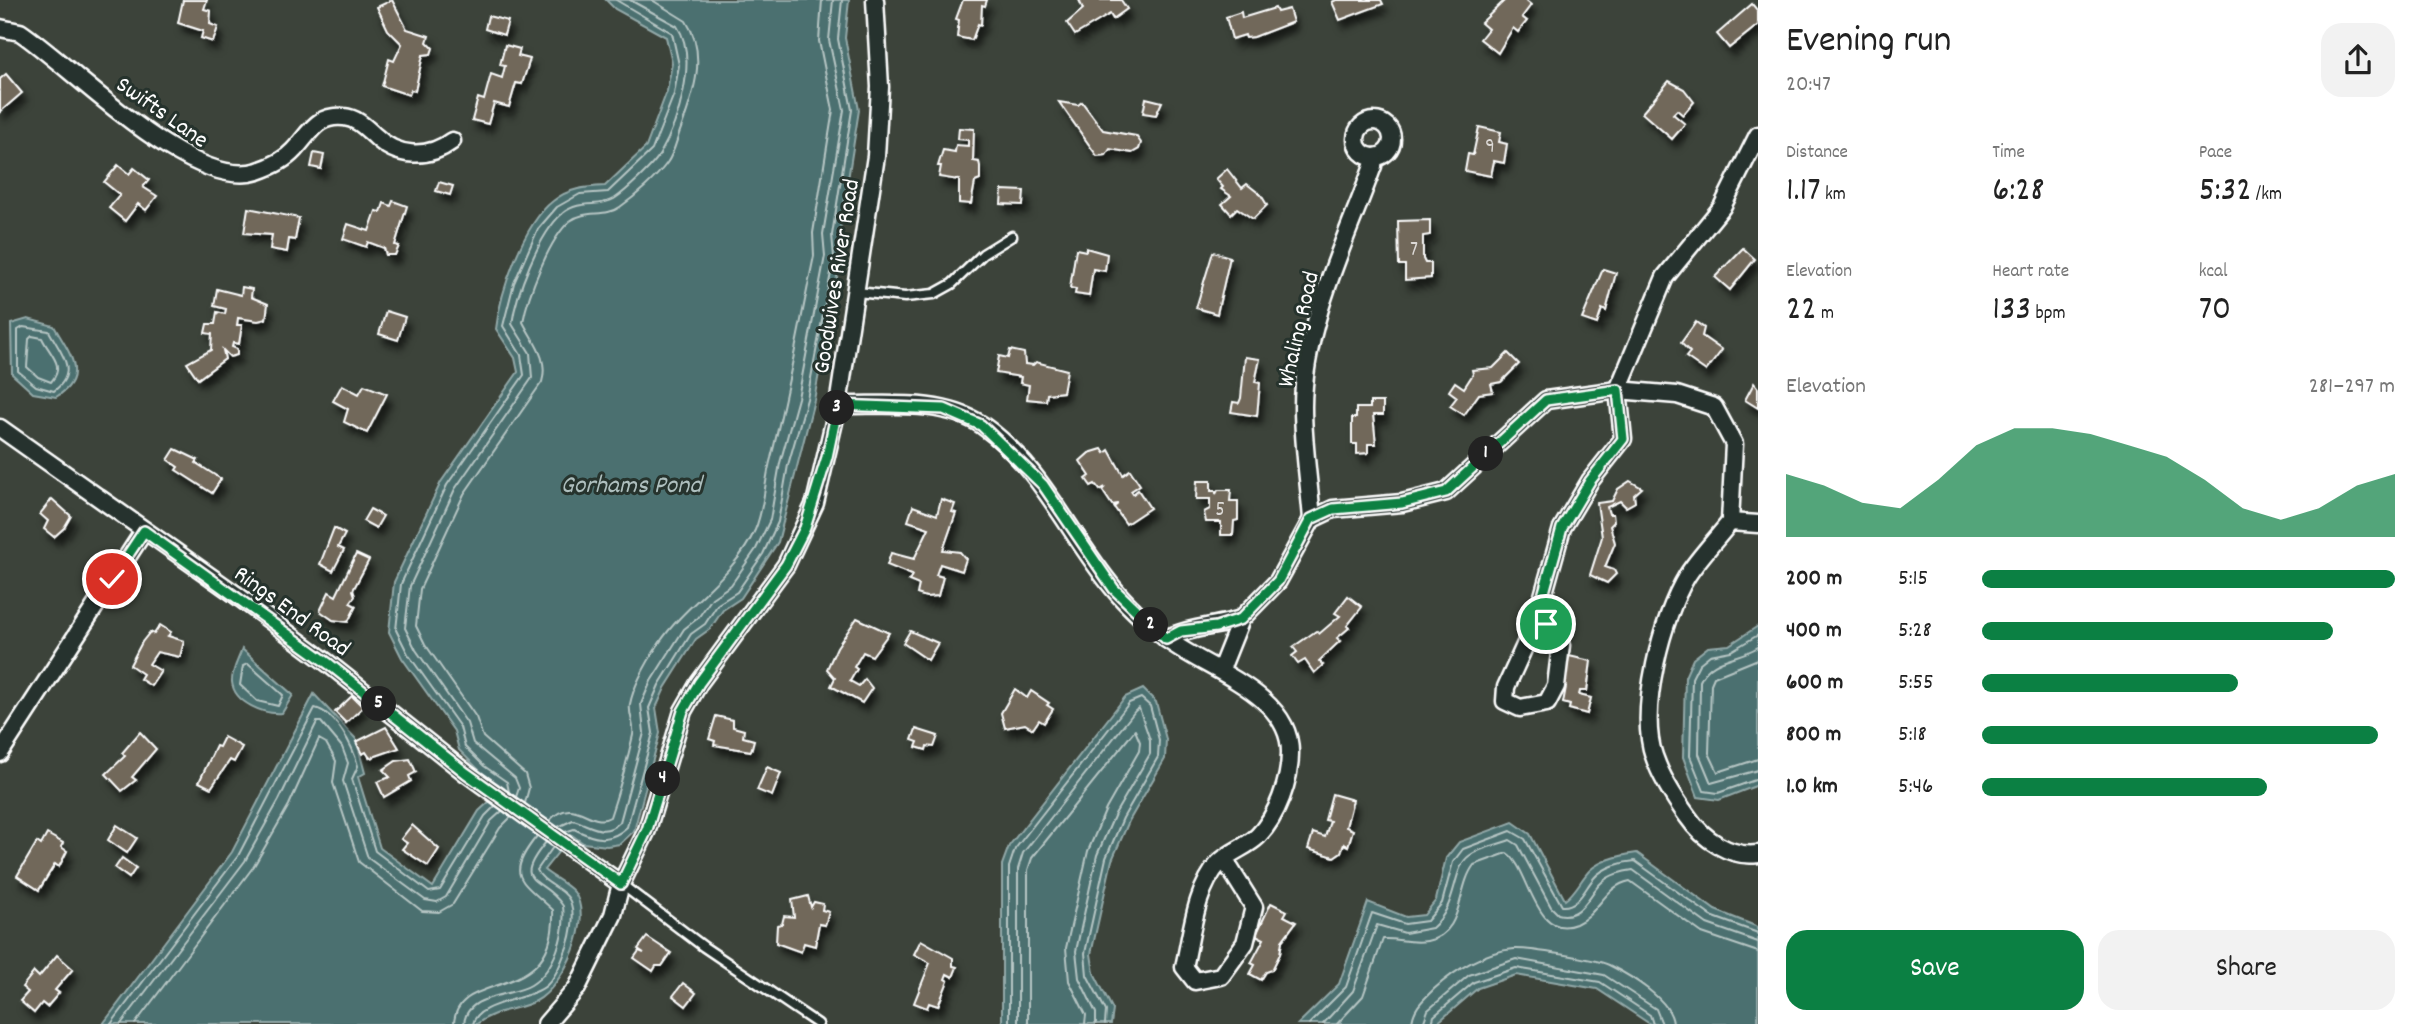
<!DOCTYPE html>
<html lang="en">
<head>
<meta charset="utf-8">
<style>
  body { margin:0; font-family:Dekko,sans-serif; background:#f2f2f2; color:#222; height:100vh; display:flex; flex-direction:column; font-size:26px; white-space:nowrap }
  * { box-sizing:border-box; margin:0 }
  p { font-size:23px; color:#767676 }
  .icon { flex:none; width:38px; height:38px; fill:none; stroke:currentColor; stroke-width:2; stroke-linecap:round; stroke-linejoin:round }
  .map { position:relative; flex:1; overflow:hidden }
  .panel { display:flex; flex-direction:column; background:#fff; width:665px }
  .panel>* { flex:none }
  .pin { position:absolute; display:grid; place-items:center; width:60px; height:60px; color:#fff; margin:-30px; border:4px solid #fff; border-radius:50%; box-shadow:0 2px 7px #0007 }
  .km { position:absolute; width:35px; height:35px; margin:-18px; border-radius:50%; background:#222; color:#fff; font-size:19px; line-height:35px; text-align:center }
  .round { display:grid; place-items:center; flex:none; width:74px; height:74px; border-radius:21px; background:#f2f2f2 }
  .overview { display:flex; align-items:center; justify-content:space-between; height:119px; padding:0 28px }
  h1 { font-size:38px; font-weight:600; line-height:52px }
  .metrics { display:grid; grid-template-columns:repeat(3,1fr); gap:10px; height:119px; padding:7px 28px }
  .metrics div { display:grid; align-content:center }
  .metrics b { font-size:35px; font-weight:600 }
  .metrics small { font-size:19px; font-weight:400 }
  .metrics p { font-size:19px }
  .chart { height:196px; padding:14px 28px }
  .chart p { display:flex; justify-content:space-between }
  .chart svg { width:100%; height:126px; margin-top:7px; fill:#0b8043; opacity:.7 }
  .primary-button { display:flex; gap:14px; margin-top:auto; padding:14px 28px }
  .primary-button a { flex:1; height:80px; border-radius:21px; background:#0b8043; color:#fff; font-size:28px; font-weight:600; line-height:80px; text-align:center }
  .primary-button a+a { background:#f2f2f2; color:#222 }
  ul { padding:0 28px; list-style:none; font-size:23px }
  li { display:grid; grid-template-columns:112px 84px 1fr; align-items:center; height:52px }
  li i { height:18px; border-radius:9px; background:#0b8043 }
  main { display:flex; flex:1; min-height:0 }
  .map>svg:first-child { display:block }
</style>
</head>
<body>
<main>
<div class="map">
<svg width="1758" height="1024" viewBox="0 0 1758 1024">
  <defs>
    <filter id="shadow"><feDropShadow dx="4.5" dy="8" stdDeviation="3.5" flood-color="#0009"/></filter>
  </defs>
  <rect width="100%" height="100%" fill="#3c433a"/>
  <filter id="ink" filterUnits="userSpaceOnUse"><feTurbulence type="fractalNoise" baseFrequency=".0143" numOctaves="2"/><feDisplacementMap in="SourceGraphic" scale="14" xChannelSelector="R" yChannelSelector="G"/><feConvolveMatrix kernelMatrix="1 2 1 2 8 2 1 2 1" color-interpolation-filters="sRGB"/></filter>
  <g filter="url(#ink)">
    <g fill="#4b706f" stroke="#93a9a9" stroke-width="2">
      <path d="M606 0H849L845 38 859 110 839 236 841 256 814 400 778 542 741 598 723 610 710 629 696 639 665 688 656 708 660 733 634 831 620 844 607 846 583 843 572 835 544 870C552 877 566 883 574 892 595 919 563 987 536 1001 517 1011 495 1009 477 1024H103L232 852 314 694 356 739 365 773 358 777 380 848 433 887 479 811 504 788 480 771 459 750 454 731 402 658 389 632 394 582 441 482 518 372 515 358 496 329C500 293 523 224 553 201 569 188 586 187 605 186L646 147 667 91 672 63 666 37 615 9Z"/>
      <path d="M28 319 54 326C67 350 91 376 56 397L33 393 12 374 11 324Z"/>
      <path d="M1758 626V785L1719 800 1698 797 1683 757 1685 677 1693 659 1708 647 1729 645Z"/>
      <path d="M242 649 293 695 282 713C265 715 234 703 232 682 231 672 239 658 242 649Z"/>
      <path d="M1143 689 1156 702 1166 739 1165 759 1129 821 1112 860 1091 954 1094 973 1113 1010 1111 1024H1002V865L1009 846 1125 697Z"/>
      <path d="M1513 822 1530 834 1565 900C1576 892 1581 879 1590 870 1602 859 1622 855 1637 853L1715 910 1758 927V1024H1650L1597 989 1516 975 1478 988 1436 1024H1298L1339 984 1368 902 1406 917 1424 915 1436 900 1446 858 1459 842Z"/>
    </g>
    <g fill="none" stroke-linecap="round" stroke-linejoin="round">
      <g stroke="#b7c6c5" stroke-width="2">
        <path d="M23 327 49 331C60 352 80 371 54 391L36 386 18 371V330Z"/>
        <path d="M32 336 42 338C50 355 66 365 51 382L38 377 27 367 29 339Z"/>
        <path d="M1758 635 1731 651 1710 655 1699 664 1692 678 1690 756 1704 791 1718 793 1758 779"/>
        <path d="M1758 647C1737 660 1711 657 1700 681L1699 754 1711 783 1758 770"/>
        <path d="M1758 659 1714 677 1711 684 1709 753 1718 772 1758 759"/>
        <path d="M248 664 283 695 278 706 257 701 240 685 243 666Z"/>
        <path d="M509 792 507 782 484 766 465 747 460 727 408 654 396 630 401 584 447 485 524 375 521 355 503 326 514 283 538 229 557 207 580 194 608 192 652 150 674 94 679 65 672 33 616 0"/>
        <path d="M516 797 519 788 515 778 473 743 467 723 416 650 405 628 410 586 455 489 532 378 530 353 512 324C516 294 539 233 563 213 580 199 599 208 614 199 625 192 654 165 660 154 678 123 699 58 677 26L630 0"/>
        <path d="M525 803 529 788 525 774 483 737 476 717 425 644 416 626 420 589 464 494 542 382C549 358 533 342 523 322 528 295 549 239 570 221 586 209 605 218 620 207 636 196 656 178 667 163 673 155 676 143 679 134 692 98 709 56 686 21L652 0"/>
        <path d="M549 821C575 793 590 829 610 817 619 790 627 762 633 735 635 725 628 714 630 704 634 683 649 659 660 642 688 601 734 577 755 530 765 507 764 482 771 458 788 391 800 323 814 256L813 233 833 110 819 41 822 0"/>
        <path d="M558 827 573 820C591 825 603 838 620 822L644 733 641 704 651 681 684 629 698 618 712 598 731 585 756 549 770 520 780 463 798 398 825 256 823 234 844 110 829 40 833 0"/>
        <path d="M565 832 574 829C594 839 609 844 627 827L653 733 649 708 659 685 691 634 705 624 718 604 737 592 763 554 778 522 788 465 807 399 834 257 832 235 852 110 838 39 842 0"/>
        <path d="M111 1024 238 856 315 708C336 713 353 746 358 766L352 779 375 851 429 892 440 890 485 816 495 806"/>
        <path d="M121 1024 245 861 279 800 317 722H321L342 747 348 763 343 781 368 858 425 900 437 902 446 897 491 821 502 811"/>
        <path d="M135 1024 254 866 289 805 319 739 326 743 336 761 333 783 359 862 422 911 439 912 453 904 500 828 511 817"/>
        <path d="M454 1024C456 967 557 1008 553 910 521 880 504 877 537 836"/>
        <path d="M464 1024C466 993 512 997 531 985 555 970 566 933 563 906 543 875 509 887 546 842"/>
        <path d="M473 1024C476 1002 531 1000 547 985 557 975 562 960 567 947 571 935 575 916 571 904 567 888 543 885 537 870L553 847"/>
        <path d="M1009 1024V867L1015 849 1129 703 1141 698 1150 706 1159 740 1158 757 1123 818 1106 858 1085 953 1087 975 1106 1011 1105 1024"/>
        <path d="M1018 1024V869L1023 853 1135 711 1139 708 1150 740V754L1115 814 1097 855 1076 951 1079 978 1096 1013V1024"/>
        <path d="M1028 1024V870L1032 858 1135 730 1140 742 1139 751 1106 809 1088 851 1066 948 1069 981 1086 1015 1085 1024"/>
        <path d="M1309 1024 1346 987 1372 913 1405 924 1427 921 1442 903 1453 862 1463 849 1511 831 1525 839 1562 906C1579 907 1585 888 1594 878 1603 867 1622 862 1635 861L1711 916 1758 933"/>
        <path d="M1323 1024 1353 991 1377 925 1405 933 1432 928C1458 906 1452 868 1469 856 1479 848 1498 845 1510 840L1518 845 1551 907 1558 914C1582 920 1588 895 1601 883 1609 875 1623 871 1633 870L1707 924 1758 942"/>
        <path d="M1337 1024 1363 996 1383 939C1397 938 1410 944 1427 941 1465 934 1456 888 1474 865L1507 853C1530 868 1534 941 1576 924 1599 914 1604 886 1630 881L1702 933 1758 952"/>
        <path d="M1412 1024C1413 1008 1423 1000 1434 989 1455 970 1485 951 1514 949 1528 948 1596 959 1609 965 1629 975 1672 1000 1673 1024"/>
        <path d="M1423 1024 1428 1010 1469 975 1516 959 1604 975 1656 1009 1662 1024"/>
        <path d="M1432 1024 1434 1016 1474 982 1516 968 1600 982 1650 1015 1653 1024"/>
      </g>
    </g>
    <g fill="#71675a" stroke="#fff" stroke-width="2" filter="url(#shadow)">
      <path d="M183 0H207L204 9 211 11 210 24 218 27 213 42 201 38 203 31 178 23Z"/>
      <path d="M392 0 407 29 429 36 427 42 433 48 431 54 423 55 415 91 411 90 409 95 382 86 389 59 394 61 402 44 388 30 377 7Z"/>
      <path d="M963 0H987L985 6 982 5 981 25 978 24 972 40 957 37 959 20 956 19Z"/>
      <path d="M1121 0 1127 9 1113 19 1110 14 1075 35 1067 23 1083 9 1079 0Z"/>
      <path d="M1336 0H1381L1383 4 1340 20 1332 2Z"/>
      <path d="M1505 0H1525L1531 5 1522 17 1527 21 1518 32 1513 28 1498 53 1480 39 1488 29 1481 23Z"/>
      <path d="M1752 4 1758 11V25L1729 48 1717 34Z"/>
      <path d="M1275 8 1277 12 1289 9 1293 22 1254 37 1246 38 1245 35 1232 39 1226 17 1241 12 1242 18Z"/>
      <path d="M488 16 508 21 504 35 485 29Z"/>
      <path d="M505 45 520 49 518 56 530 59 522 84 516 83 509 107 494 103 488 124 472 120 478 98 484 100 491 74 502 78 505 66 500 65Z"/>
      <path d="M6 74 22 93 0 112V79Z"/>
      <path d="M1669 81 1684 89 1694 102 1683 115 1677 110 1673 114 1685 124 1672 139 1642 113Z"/>
      <path d="M1146 98 1162 102 1156 115 1143 113Z"/>
      <path d="M1059 102 1078 105 1082 102 1103 130 1136 136 1141 143 1139 149 1132 153 1110 149 1106 155 1097 156Z"/>
      <path d="M1479 127 1501 132 1499 142 1507 144 1504 163 1494 161 1491 176 1465 171 1468 154 1473 155Z"/>
      <path d="M959 128 974 129 973 161 979 162 980 166V180L975 182 971 204 959 203V180L939 177 941 166H938L943 150 955 152 956 145 968 146V140L958 139Z"/>
      <path d="M314 153 324 155 321 169 311 167Z"/>
      <path d="M118 165 129 174 134 168 149 180 143 187 157 196 146 210 138 204 125 221 109 208 120 195 104 182Z"/>
      <path d="M1227 169 1242 188 1247 184 1261 195 1267 205 1253 219 1237 208 1231 214 1222 204 1231 196 1221 189 1223 187 1216 179Z"/>
      <path d="M439 182 453 186 450 195 436 191Z"/>
      <path d="M1002 190 1024 191 1023 205 1001 204Z"/>
      <path d="M393 201 407 206 395 245 399 246 395 255H386L384 248 368 242 366 247 343 239 348 224 369 231 376 211 381 212 384 203 391 206Z"/>
      <path d="M248 208 299 218 295 240 289 239 287 252 270 249 272 235 244 233Z"/>
      <path d="M1430 220V235L1423 236V259L1425 263H1431V278L1405 280V265H1399L1398 221Z"/>
      <path d="M1086 248 1107 254 1105 271 1093 269 1089 296 1075 294 1076 289 1070 288 1076 249 1086 251Z"/>
      <path d="M1743 248 1755 259 1730 290 1715 277Z"/>
      <path d="M1213 252 1230 257 1217 314 1196 308Z"/>
      <path d="M1603 269 1616 273 1606 311 1602 309 1597 324 1582 319Z"/>
      <path d="M242 287 252 289 251 297 268 304 266 319 258 321 238 318 237 325H242L239 344 233 343 232 347 237 349V355L230 357 223 350 225 359 198 379 187 363 211 350 212 334 205 333 207 324H215L217 312 225 314 226 309 214 306 217 289 241 295Z"/>
      <path d="M386 311 405 317 398 340 379 334Z"/>
      <path d="M1696 322 1704 328 1702 336 1722 350 1706 371 1686 357 1690 352 1681 343Z"/>
      <path d="M1010 350 1024 353 1025 364 1033 365 1036 362 1067 370 1063 392 1047 394 1046 401 1027 399 1029 385 1020 383 1021 377 996 373 999 356 1008 358Z"/>
      <path d="M1508 353 1519 364 1501 382 1491 384 1493 392 1479 394 1464 415 1450 406 1457 397 1449 391 1455 382 1464 388 1473 374 1472 370 1493 368Z"/>
      <path d="M1245 357 1260 359 1255 382 1260 383 1257 416 1231 412 1233 402 1239 403 1241 398Z"/>
      <path d="M1754 383 1758 388V408L1745 400Z"/>
      <path d="M342 385 359 394 364 385 387 394 367 433 344 422 348 409 333 401Z"/>
      <path d="M1370 402H1383V415H1373L1376 444H1368V453L1357 454V444H1352V418H1356V408H1370Z"/>
      <path d="M175 449 198 460 196 463 221 479 212 493 176 470 178 467 168 460Z"/>
      <path d="M1102 449 1105 453 1109 450 1123 475 1130 470 1140 485 1131 491 1133 494 1138 490 1150 508 1126 524 1114 507 1118 504 1112 505 1102 490 1105 487 1100 490 1095 484 1091 486 1086 479 1090 476 1080 461 1089 453Z"/>
      <path d="M1197 481H1211V491H1216V494L1218 490H1231L1230 501H1238V520L1234 521 1233 535H1221V522H1206L1204 512 1210 509V499H1196Z"/>
      <path d="M1630 481 1642 488 1634 495 1635 502 1626 507 1620 501 1607 507 1609 514H1613L1614 522 1610 526 1615 543 1605 567 1614 570 1616 574 1607 583 1590 575 1602 537 1597 503 1612 501 1618 489Z"/>
      <path d="M52 499 71 516 64 528 54 537 44 529 48 521 40 514Z"/>
      <path d="M941 499 955 504 952 512 956 513 943 550 960 552 966 559 962 571 940 564 936 575 943 577 938 596 926 597 917 594 919 585 909 581 912 575 887 565 891 553 914 559 929 528 908 521 913 506 937 515Z"/>
      <path d="M370 509 383 516 376 528 363 521Z"/>
      <path d="M334 528 345 534 338 547 344 550 333 571 320 564Z"/>
      <path d="M356 554 369 560 353 590 355 596 350 603 356 606 348 622 333 620 320 611 329 592 336 596Z"/>
      <path d="M1348 596 1362 607 1347 626 1349 628 1337 638 1340 641 1319 661 1323 665 1314 673 1305 660 1298 664 1292 656 1297 652 1293 647 1316 631 1319 634 1340 616 1335 613Z"/>
      <path d="M857 618 889 633 872 656 863 652 854 667 857 669 850 681 859 686 865 679 872 688 862 703 831 686 835 678 827 669 837 647Z"/>
      <path d="M160 625 171 632 168 636 184 641 180 657 157 652 149 664 161 671 151 686 140 679 143 674 130 665 142 642 150 632 154 634Z"/>
      <path d="M910 631 938 643 928 660 903 643Z"/>
      <path d="M1569 656 1591 661 1587 691H1580L1579 695 1591 698 1587 714 1569 709 1570 705 1563 703 1566 687H1561Z"/>
      <path d="M1015 689 1027 698 1031 691 1049 703 1047 705 1053 709 1044 723 1039 720 1033 729 1025 724 1005 728 1001 713Z"/>
      <path d="M352 696 363 707 346 723 335 712Z"/>
      <path d="M716 716 733 720V727L744 730 743 737 754 740 751 751 714 745 715 741 709 739Z"/>
      <path d="M386 727 399 748 370 758 366 752 362 754 356 742Z"/>
      <path d="M916 729 938 736 934 747 927 746 926 750 916 747 918 742 912 740Z"/>
      <path d="M140 732 156 749 132 777 136 780 122 791 106 774 125 756 122 753Z"/>
      <path d="M224 737 242 747 234 762 230 760 211 788 199 782 216 746 219 747Z"/>
      <path d="M410 759 416 772 409 776 411 781 384 797 377 782 390 777 383 770 396 761Z"/>
      <path d="M767 767 781 773 772 796 757 790Z"/>
      <path d="M1332 794 1353 800 1346 827 1353 830 1348 846 1344 844 1341 852 1334 857 1308 849 1313 833 1325 837 1330 821 1325 820Z"/>
      <path d="M117 825 137 838 127 853 108 840Z"/>
      <path d="M412 825 439 849 428 866 402 849 407 843 401 839Z"/>
      <path d="M47 834 63 843 61 847 67 851 59 867 55 864 39 890 17 876 37 842 41 845Z"/>
      <path d="M122 858 136 868 129 878 115 868Z"/>
      <path d="M808 896 811 907 814 902 823 904 822 910 829 912 825 925 819 924 815 946 804 943 801 952 776 943 777 925 782 924 784 916 794 917 792 900Z"/>
      <path d="M1271 903 1287 911 1284 916 1296 922 1282 941 1280 954 1272 970 1266 972 1261 980 1250 974 1255 965 1251 963 1264 939 1256 935Z"/>
      <path d="M647 937 671 953 662 966H656L653 971 634 958 639 951 644 953 638 949Z"/>
      <path d="M921 940 953 958V966L957 967 953 977 947 974 945 979 948 981 938 1006 929 1003 927 1008 914 1003 930 963 914 954Z"/>
      <path d="M57 955 73 969 55 990 59 993 47 1007 42 1003 34 1013 20 1001 28 992 22 987 34 972 39 977Z"/>
      <path d="M683 983 696 993 686 1006 673 996Z"/>
    </g>
    <g fill="none" stroke-linecap="round" stroke-linejoin="round">
      <defs>
        <g id="service">
          <path d="M857 292 905 297 934 294 952 284 983 254 1012 236"/>
          <path d="M621 884 704 947 818 1024"/>
        </g>
        <g id="minor">
          <path d="M0 28 20 32C74 68 192 193 258 171 270 167 285 160 294 150 310 133 317 114 344 117 357 118 366 128 375 136 397 158 428 159 452 141"/>
          <circle cx="1374" cy="139" r="18"/>
          <path d="M838 405C884 406 942 398 982 425 1042 467 1069 535 1114 589 1128 606 1147 623 1164 637 1201 668 1291 692 1290 753 1290 781 1277 816 1258 836 1247 847 1229 852 1219 863 1195 890 1192 933 1184 967L1195 981 1221 976 1245 943 1254 907 1224 859"/>
          <path d="M0 428 235 594 329 664 466 773 621 884"/>
          <path d="M1312 519C1309 482 1303 444 1303 407 1303 327 1346 240 1373 166L1374 157"/>
          <path d="M1730 522C1716 540 1699 557 1687 576 1662 617 1638 710 1654 756 1661 777 1675 799 1688 817 1703 839 1730 858 1758 854"/>
          <path d="M1730 522 1758 524"/>
          <path d="M1537 617 1561 645 1556 686 1547 703 1520 708 1505 701 1506 687 1536 621 1562 528 1590 481 1623 439 1618 390 1665 277 1722 207 1758 135"/>
          <path d="M1166 639C1189 627 1216 627 1241 619"/>
          <path d="M1221 669 1241 619 1278 581 1312 519 1333 509 1402 503 1446 492 1546 400 1618 390 1677 395 1714 407 1734 444 1730 522"/>
          <path d="M0 753 144 531"/>
          <path d="M546 1024 577 988 613 915 621 884 647 830 683 711 699 683 786 565 815 503 838 405 876 156 880 87 875 0"/>
        </g>
      </defs>
      <use href="#service" stroke="#fff" stroke-width="13"/>
      <use href="#minor" stroke="#fff" stroke-width="21"/>
      <use href="#service" stroke="#26332d" stroke-width="8"/>
      <use href="#minor" stroke="#26332d" stroke-width="16"/>
    </g>
  </g>
  <g fill="none" stroke-linecap="round" stroke-linejoin="round" filter="url(#ink)">
    <defs>
      <path id="route" d="M112 579 144 531 329 664 466 773 621 884 647 830 683 711 699 683 786 565 805 528 827 457 838 405 944 409 981 425 1043 485 1114 589 1166 639 1181 631 1216 627 1241 619 1278 581 1311 519 1333 509 1402 503 1446 492 1546 400 1618 390 1623 439 1590 481 1562 528 1537 617 1546 624"/>
    </defs>
    <use href="#route" stroke="#fff" stroke-width="14"/>
    <use href="#route" stroke="#0b8043" stroke-width="9"/>
  </g>
  <g text-anchor="middle" stroke-width="6" stroke-linejoin="round" paint-order="stroke">
    <g font-size="21" fill="#dcd9d6">
      <text x="1490" y="152">9</text>
      <text x="1414" y="255">7</text>
      <text x="1220" y="515">5</text>
    </g>
    <g font-size="24" fill="#fff" stroke="#26332d">
      <text transform="translate(163 111) rotate(35)" y="8">Swifts Lane</text>
      <text transform="translate(835 276) rotate(-81)" y="8">Goodwives River Road</text>
      <text transform="translate(1297 329) rotate(-77)" y="8">Whaling Road</text>
      <text transform="translate(293 610) rotate(36)" y="8">Rings End Road</text>
    </g>
    <g font-size="26" font-style="italic" fill="#aebfbe" stroke="#26332d">
      <text x="631" y="492">Gorhams Pond</text>
    </g>
  </g>
</svg>
<div class="pin" style="left:1546px;top:624px;background:#1e9e55"><svg class="icon" aria-label="arrive" viewBox="0 0 24 24"><path d="M6 21V4h12l-3 4 3 4H6"/></svg></div>
<div class="pin" style="left:112px;top:579px;background:#d93025"><svg class="icon" aria-label="check" viewBox="0 0 24 24"><path d="M5 12l5 5 9-10"/></svg></div>
<b class="km" style="left:1486px;top:454px">1</b>
<b class="km" style="left:1151px;top:625px">2</b>
<b class="km" style="left:837px;top:408px">3</b>
<b class="km" style="left:663px;top:779px">4</b>
<b class="km" style="left:379px;top:704px">5</b>
</div>
<section class="panel">
<div class="overview"><div><h1>Evening run</h1><p>20:47</p></div><a class="round"><svg class="icon" aria-label="share" viewBox="0 0 24 24"><path d="M12 15V3M7 8l5-5 5 5M5 13v7h14v-7"/></svg></a></div>
<div class="metrics">
<div><p>Distance</p><b>1.17<small> km</small></b></div>
<div><p>Time</p><b>6:28</b></div>
<div><p>Pace</p><b>5:32<small> /km</small></b></div>
</div>
<div class="metrics">
<div><p>Elevation</p><b>22<small> m</small></b></div>
<div><p>Heart rate</p><b>133<small> bpm</small></b></div>
<div><p>kcal</p><b>70</b></div>
</div>
<div class="chart"><p><span>Elevation</span>281–297 m</p>
<svg viewBox="0 0 160 44" preserveAspectRatio="none"><path d="M0 44V22L10 26L20 32L30 34L40 24L50 12L60 6L70 6L80 8L90 12L100 16L110 24L120 34L130 38L140 34L150 26L160 22V44z"/></svg>
</div>
<ul>
<li><b>200 m</b>5:15<i style="width:100%"></i></li>
<li><b>400 m</b>5:28<i style="width:85%"></i></li>
<li><b>600 m</b>5:55<i style="width:62%"></i></li>
<li><b>800 m</b>5:18<i style="width:96%"></i></li>
<li><b>1.0 km</b>5:46<i style="width:69%"></i></li>
</ul>
<div class="primary-button"><a>Save</a><a>Share</a></div>
</section>
</main>
</body>
</html>
